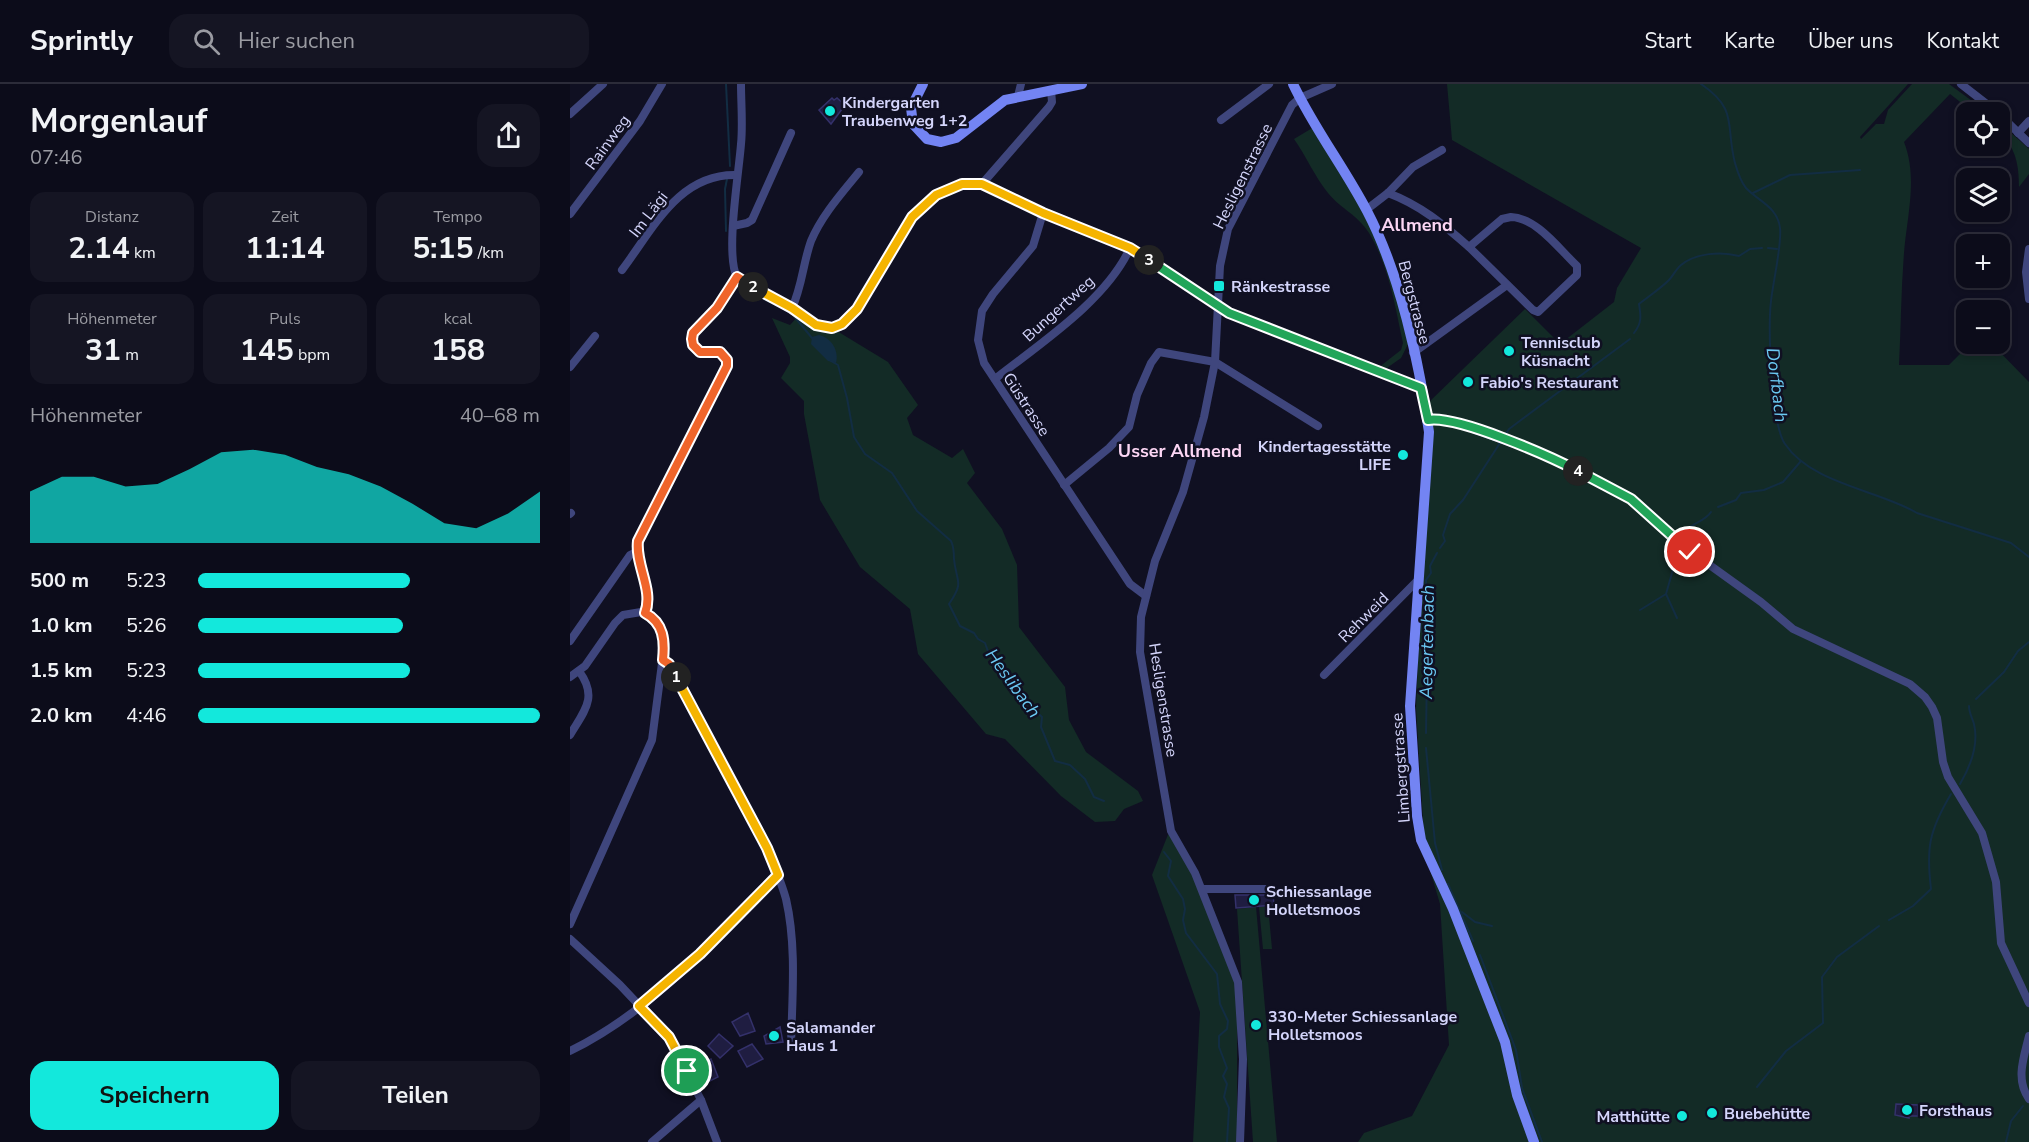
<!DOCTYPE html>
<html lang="de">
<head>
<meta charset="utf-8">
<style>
  body { margin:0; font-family:"Nunito Sans",sans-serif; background:#151523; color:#f1f3f6; height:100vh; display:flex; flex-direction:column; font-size:22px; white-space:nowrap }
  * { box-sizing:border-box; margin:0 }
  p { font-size:20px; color:#9a9ba2 }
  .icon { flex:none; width:33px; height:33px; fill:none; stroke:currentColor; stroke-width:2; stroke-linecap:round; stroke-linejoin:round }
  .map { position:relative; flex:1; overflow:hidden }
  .details { display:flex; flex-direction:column; background:#0c0c1a; width:570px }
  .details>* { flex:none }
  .controls { position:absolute; left:1386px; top:18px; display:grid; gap:12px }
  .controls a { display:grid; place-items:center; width:54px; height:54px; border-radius:12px; background:#0c0c1a; box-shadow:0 3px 9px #0003,0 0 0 2px #2c2c39; font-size:30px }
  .pin { position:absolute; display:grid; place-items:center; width:51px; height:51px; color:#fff; margin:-26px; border:3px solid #fff; border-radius:50%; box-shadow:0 2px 6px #0007 }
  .km { position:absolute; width:30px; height:30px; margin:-15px; border-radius:50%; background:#222; color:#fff; font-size:16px; line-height:30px; text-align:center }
  .round { display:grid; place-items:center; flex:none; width:63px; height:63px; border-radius:18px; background:#151523 }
  .head { display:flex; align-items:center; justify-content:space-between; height:102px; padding:0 30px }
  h1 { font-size:33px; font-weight:700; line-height:45px }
  .figures { display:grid; grid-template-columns:repeat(3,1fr); gap:9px; height:102px; padding:6px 30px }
  .figures div { display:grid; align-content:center; border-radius:15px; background:#151523; text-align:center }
  .figures b { font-size:30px; font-weight:700 }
  .figures small { font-size:16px; font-weight:400 }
  .figures p { font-size:16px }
  .chart { height:168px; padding:12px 30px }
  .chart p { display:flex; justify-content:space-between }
  .chart svg { width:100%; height:108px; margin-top:6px; fill:#13e8dc; opacity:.7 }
  .action { display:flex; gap:12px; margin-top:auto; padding:12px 30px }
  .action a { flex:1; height:69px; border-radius:18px; background:#13e8dc; color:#111; font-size:24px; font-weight:700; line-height:69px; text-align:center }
  .action a+a { background:#151523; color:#f1f3f6 }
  ul { padding:0 30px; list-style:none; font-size:20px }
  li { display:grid; grid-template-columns:96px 72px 1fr; align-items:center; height:45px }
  li i { height:15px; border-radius:8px; background:#13e8dc }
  header { display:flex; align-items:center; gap:36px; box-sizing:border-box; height:84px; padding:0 30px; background:#0c0c1a; border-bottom:2px solid #2c2c39 }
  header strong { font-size:28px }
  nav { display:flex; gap:33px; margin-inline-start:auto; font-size:21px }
  .search { width:420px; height:54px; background:#151523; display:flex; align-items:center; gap:15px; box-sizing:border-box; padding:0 21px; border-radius:18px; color:#9a9ba2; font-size:22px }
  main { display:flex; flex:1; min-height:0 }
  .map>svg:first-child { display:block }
</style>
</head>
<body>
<header>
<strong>Sprintly</strong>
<div class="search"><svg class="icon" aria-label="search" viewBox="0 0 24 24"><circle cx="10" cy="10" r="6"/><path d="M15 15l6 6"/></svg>Hier suchen</div>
<nav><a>Start</a><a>Karte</a><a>Über uns</a><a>Kontakt</a></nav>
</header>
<main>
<section class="details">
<div class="head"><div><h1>Morgenlauf</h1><p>07:46</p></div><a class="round"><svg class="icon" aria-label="share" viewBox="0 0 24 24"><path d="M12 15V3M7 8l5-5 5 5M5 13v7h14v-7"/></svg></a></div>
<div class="figures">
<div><p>Distanz</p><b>2.14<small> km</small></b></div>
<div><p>Zeit</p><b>11:14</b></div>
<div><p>Tempo</p><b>5:15<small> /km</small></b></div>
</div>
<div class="figures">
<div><p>Höhenmeter</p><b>31<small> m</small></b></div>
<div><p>Puls</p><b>145<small> bpm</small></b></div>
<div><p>kcal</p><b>158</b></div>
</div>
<div class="chart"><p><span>Höhenmeter</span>40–68 m</p>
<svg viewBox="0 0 160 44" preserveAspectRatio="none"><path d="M0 44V23L10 17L20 17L30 21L40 20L50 14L60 7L70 6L80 8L90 13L100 16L110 21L120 28L130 36L140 38L150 32L160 23V44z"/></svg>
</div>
<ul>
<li><b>500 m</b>5:23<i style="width:62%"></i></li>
<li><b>1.0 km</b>5:26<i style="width:60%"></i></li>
<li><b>1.5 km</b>5:23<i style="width:62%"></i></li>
<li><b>2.0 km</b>4:46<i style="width:100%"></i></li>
</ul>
<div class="action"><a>Speichern</a><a>Teilen</a></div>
</section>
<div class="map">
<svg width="1459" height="1058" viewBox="0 0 1459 1058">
  <rect width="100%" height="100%" fill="#101022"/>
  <g fill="#132b26">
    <path d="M877 0H1338L1290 53 1291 55 1306 40H1314L1318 26 1342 0H1379L1417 28H1403L1380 10 1334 58C1348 94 1337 132 1334 169 1331 206 1331 243 1329 281H1379L1400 260H1422L1459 298V1058H788L794 1049 842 1032 879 961 870 820 855 769 846 624 858 336 891 338 862 329 858 319 955 225 990 260 1044 218 1047 204 1071 164 882 56Z"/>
    <path d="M1430 39 1459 65V90L1449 103C1449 82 1446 63 1430 50Z"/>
    <path d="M744 43 796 126 823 198 838 260 831 274 814 286 808 284 831 266 833 259C825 222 819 182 799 149 787 130 772 126 758 109 745 93 736 72 724 55Z"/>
    <path d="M230 230 262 244 318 278 348 321 337 334 343 351 382 374 393 365 405 389 397 399 432 445 447 481 449 543 495 603 499 636 516 668 568 707 573 717 554 725 545 737 525 738 491 712 435 655 416 650 348 570 340 525 290 483 250 416 234 330V317L211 294 220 279V273L202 234 220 241Z"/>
    <path d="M599 748 624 794 667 901V1058H623L630 928 582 791Z"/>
    <path d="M698 822 702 865H693L689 823Z"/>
    <path d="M686 823 707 1058H683L667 825Z"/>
  </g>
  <path fill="#122d43" d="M249 251C262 254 269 267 266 279L258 277 241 260 242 253Z"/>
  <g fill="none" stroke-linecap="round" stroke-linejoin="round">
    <g stroke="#122d43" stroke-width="2">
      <path d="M156 0 160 82"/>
      <path d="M1131 0C1169 26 1155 41 1165 79 1167 86 1171 98 1176 104 1188 117 1208 123 1210 144 1212 161 1203 198 1201 217 1198 243 1201 340 1215 360 1242 400 1308 406 1347 429L1441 459 1459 473"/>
      <path d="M1183 109 1220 91 1290 86"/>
      <path d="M156 147 155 105 157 95"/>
      <path d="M1198 164 1207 165"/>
      <path d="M170 203 200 218"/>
      <path d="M223 231 242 254"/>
      <path d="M1064 249C1072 239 1071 232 1069 220 1079 212 1090 205 1099 196 1103 192 1106 185 1111 181 1126 169 1151 167 1169 172L1180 165 1192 164"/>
      <path d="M261 277 268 281 277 314 284 353 295 370 322 389 347 427 381 457C384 463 384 468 384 475 386 498 395 497 379 520L390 542 404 549 408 555 415 559 419 570 426 576 459 621 472 633 471 643 485 677 500 681 515 695 524 713 534 717"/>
      <path d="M935 351 939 345 1060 255"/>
      <path d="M1148 423 1166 416 1171 409 1194 406 1213 398 1231 377"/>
      <path d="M1112 452C1118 439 1134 439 1141 428"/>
      <path d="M870 464 875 457 873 451 880 430 893 416 930 359"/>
      <path d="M1096 510 1107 534"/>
      <path d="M1070 526 1096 510 1108 468"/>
      <path d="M1406 615 1434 588 1448 567 1459 558"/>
      <path d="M856 649 858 529 856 496 861 489 860 482 867 469"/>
      <path d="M856 664 865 759 872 786"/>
      <path d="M1390 700C1400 683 1409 661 1404 640 1402 633 1399 629 1399 622"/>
      <path d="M594 768 601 777 598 792 613 815 615 825 613 836 616 849 647 890 650 920 658 937 657 945 649 952V963L657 984 653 992 657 1000 654 1013 659 1024 657 1058"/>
      <path d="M878 800 903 857"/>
      <path d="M892 828 905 838 922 842"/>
      <path d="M1319 836 1343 822 1361 805C1356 764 1359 747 1381 710"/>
      <path d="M910 871 946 966 952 1004 972 1058"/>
      <path d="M1187 1003 1216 967 1253 939 1252 893 1267 873 1309 842"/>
      <path d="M1436 1058 1441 1037 1453 1022"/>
    </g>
  </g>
  <g fill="#1f1d41" stroke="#34316b" stroke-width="1.5">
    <path d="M262 14 264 16 267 14 275 21 261 40 249 26Z"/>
    <path d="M665 811H703L704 821 666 824Z"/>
    <path d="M178 929 185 947 170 952 162 938Z"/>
    <path d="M210 943 213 958 196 960 194 952Z"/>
    <path d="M149 950 163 962 150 974 138 962Z"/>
    <path d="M182 960 193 975 177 983 168 967Z"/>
    <path d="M141 975 148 993 134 1000 131 998 126 981Z"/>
    <path d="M1326 1020 1348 1021V1032H1339V1034L1325 1031Z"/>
  </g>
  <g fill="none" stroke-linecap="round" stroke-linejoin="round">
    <g stroke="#3f467d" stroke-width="8">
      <path d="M1391 0 1427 28"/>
      <path d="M448 12 451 0"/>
      <path d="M0 30 33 0"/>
      <path d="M1430 31 1459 59"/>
      <path d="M651 36 699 0"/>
      <path d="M1448 49 1459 37"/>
      <path d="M412 100 479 23 482 18 481 6"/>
      <path d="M818 109C850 121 873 140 899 163"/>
      <path d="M796 126 818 109 843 83 872 66"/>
      <path d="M473 129 463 162 423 210 412 227 408 256 414 279 560 500 576 512"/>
      <path d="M0 130 70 37 92 0"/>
      <path d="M941 133C967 134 989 165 1007 182V191L968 228 963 226 899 163 932 135Z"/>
      <path d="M163 142 177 139 182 136 221 49"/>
      <path d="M1459 165 1456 188 1459 215"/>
      <path d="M52 186C83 145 109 89 167 91"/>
      <path d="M167 193 246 241 262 244 278 235 287 225 337 140 351 123 376 105 391 100H412L473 129 560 164 608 193 659 229 851 304"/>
      <path d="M167 193C155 171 169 88 171 60 173 41 171 20 171 0"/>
      <path d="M222 224C232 203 233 179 241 157 252 131 272 109 289 88"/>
      <path d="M843 269 937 201"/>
      <path d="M0 283 25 252"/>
      <path d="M425 295C469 260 536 217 560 164"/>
      <path d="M858 336 870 335 886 339 980 373 1061 415 1076 426 1109 459 1191 518 1223 545 1340 600 1355 613 1362 623 1367 634 1373 678 1378 693 1412 749 1426 798 1431 859 1459 919"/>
      <path d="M494 401 539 364 559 343 567 311 581 279 589 268 645 278 748 342"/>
      <path d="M0 430 1 429"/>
      <path d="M75 529C84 506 65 481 68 457L157 282 155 271 149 268H130L126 266 122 255 123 249 147 224 167 193"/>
      <path d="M0 557 60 471 68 467"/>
      <path d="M93 576 104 589 197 764C204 781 211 797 216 815 227 863 222 915 221 962"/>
      <path d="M754 591 848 496"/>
      <path d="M0 593 15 582 45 539 53 531 71 528 82 533 89 540 94 564 82 656 0 840"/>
      <path d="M0 651C15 626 28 613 9 587"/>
      <path d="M632 805H702"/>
      <path d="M0 855 50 901 99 953 131 1016 147 1058"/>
      <path d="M1459 952C1454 973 1445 995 1459 1015"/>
      <path d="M0 967C82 927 146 855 208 791"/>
      <path d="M82 1058 131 1016"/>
      <path d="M670 1058 673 975 668 898 625 789 601 747 570 568 571 533 585 477 613 408 634 333 645 278 650 182 658 145 722 21 730 14 762 0"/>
    </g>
    <g stroke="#7384f3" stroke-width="10">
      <path d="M353 0 341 24 343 40 357 55 371 58 386 54 435 16 512 0"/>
      <path d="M723 0C745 46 774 83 797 127 830 190 849 278 859 348L840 622 847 732 851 756 883 825 935 958 947 1011 964 1058"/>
    </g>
  </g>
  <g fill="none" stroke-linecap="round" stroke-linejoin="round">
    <defs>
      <path id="split-1" d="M106 593 197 764 208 791 130 870 69 922 99 953 117 987"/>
      <path id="split-2" d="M106 593 99 580 93 576C95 557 94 539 75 529 84 506 65 481 68 457L157 282V276L150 268H130L123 261 122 255 123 249 147 224 167 193 183 203"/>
      <path id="split-3" d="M183 203 222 224 246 241 262 244 272 240 287 225 342 133 366 111 392 100H412L473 129 560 164 579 176"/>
      <path id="split-4" d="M579 176 659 229 851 304 858 336C887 331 979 372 1008 387"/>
      <path id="split-5" d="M1008 387 1061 415 1120 468"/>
    </defs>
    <use href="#split-1" stroke="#fff" stroke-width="12"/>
    <use href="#split-2" stroke="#fff" stroke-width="12"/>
    <use href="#split-3" stroke="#fff" stroke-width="12"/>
    <use href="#split-4" stroke="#fff" stroke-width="12"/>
    <use href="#split-5" stroke="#fff" stroke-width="12"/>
    <use href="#split-1" stroke="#f5b400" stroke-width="8"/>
    <use href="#split-2" stroke="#f0652b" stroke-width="8"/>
    <use href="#split-3" stroke="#f5b400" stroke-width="8"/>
    <use href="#split-4" stroke="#22a559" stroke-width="8"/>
    <use href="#split-5" stroke="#22a559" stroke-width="8"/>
  </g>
  <g fill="#13e8dc" stroke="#101022" stroke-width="2">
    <circle cx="260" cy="27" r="6"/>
    <rect x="643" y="196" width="12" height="12" rx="3"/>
    <circle cx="939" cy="267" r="6"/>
    <circle cx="898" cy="298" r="6"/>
    <circle cx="833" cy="371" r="6"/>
    <circle cx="684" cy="816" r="6"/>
    <circle cx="686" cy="941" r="6"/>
    <circle cx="204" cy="952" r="6"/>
    <circle cx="1337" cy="1026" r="6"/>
    <circle cx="1142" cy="1029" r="6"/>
    <circle cx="1112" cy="1032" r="6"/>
  </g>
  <g text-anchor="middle" stroke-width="5" stroke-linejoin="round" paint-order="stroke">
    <g font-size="16" font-weight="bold" fill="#d4d5fb" stroke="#101022" text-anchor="start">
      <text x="272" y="24">Kindergarten<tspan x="272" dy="18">Traubenweg 1+2</tspan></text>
      <text x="661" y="208">Ränkestrasse</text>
      <text x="951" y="264">Tennisclub<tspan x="951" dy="18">Küsnacht</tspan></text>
      <text x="910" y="304">Fabio's Restaurant</text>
      <text x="821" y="368" text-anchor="end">Kindertagesstätte<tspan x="821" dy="18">LIFE</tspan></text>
      <text x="696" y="813">Schiessanlage<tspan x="696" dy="18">Holletsmoos</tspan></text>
      <text x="698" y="938">330-Meter Schiessanlage<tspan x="698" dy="18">Holletsmoos</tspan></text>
      <text x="216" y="949">Salamander<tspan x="216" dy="18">Haus 1</tspan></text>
      <text x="1349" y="1032">Forsthaus</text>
      <text x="1154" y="1035">Buebehütte</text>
      <text x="1100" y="1038" text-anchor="end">Matthütte</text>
    </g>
    <g font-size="16" fill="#d4d5fb" stroke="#101022">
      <text transform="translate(37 58) rotate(-54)" y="6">Rainweg</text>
      <text transform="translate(672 92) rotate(-64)" y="6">Hesligenstrasse</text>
      <text transform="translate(78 130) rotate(-53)" y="6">Im Lägi</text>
      <text transform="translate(845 218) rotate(75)" y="6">Bergstrasse</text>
      <text transform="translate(488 224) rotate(-42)" y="6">Bungertweg</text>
      <text transform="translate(457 320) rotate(57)" y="6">Güstrasse</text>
      <text transform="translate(793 533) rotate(-45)" y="6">Rehweid</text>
      <text transform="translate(594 616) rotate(81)" y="6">Hesligenstrasse</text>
      <text transform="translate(830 684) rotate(-94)" y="6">Limbergstrasse</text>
    </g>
    <g font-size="18" font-weight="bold" fill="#fcd6f4" stroke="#101022">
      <text x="847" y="147">Allmend</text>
      <text x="610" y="373">Usser Allmend</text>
    </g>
    <g font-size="18" font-style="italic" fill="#6bc9f3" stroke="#101022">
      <text transform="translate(1207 301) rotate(83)" y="6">Dorfbach</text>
      <text transform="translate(857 558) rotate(-89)" y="6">Aegertenbach</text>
      <text transform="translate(443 599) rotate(54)" y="6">Heslibach</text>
    </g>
  </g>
</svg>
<div class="controls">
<a><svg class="icon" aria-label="locate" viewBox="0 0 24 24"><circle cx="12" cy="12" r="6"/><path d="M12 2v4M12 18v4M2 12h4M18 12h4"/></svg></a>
<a><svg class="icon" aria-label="layers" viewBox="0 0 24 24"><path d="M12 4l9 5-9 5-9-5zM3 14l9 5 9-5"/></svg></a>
<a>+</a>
<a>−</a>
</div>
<div class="pin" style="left:117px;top:987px;background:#1e9e55"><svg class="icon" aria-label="arrive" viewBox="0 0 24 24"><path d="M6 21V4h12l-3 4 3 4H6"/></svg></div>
<div class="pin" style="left:1120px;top:468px;background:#d93025"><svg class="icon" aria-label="check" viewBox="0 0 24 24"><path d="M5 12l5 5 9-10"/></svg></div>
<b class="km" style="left:106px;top:593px">1</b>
<b class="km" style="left:183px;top:203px">2</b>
<b class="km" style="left:579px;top:176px">3</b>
<b class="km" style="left:1008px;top:387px">4</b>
</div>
</main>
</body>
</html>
